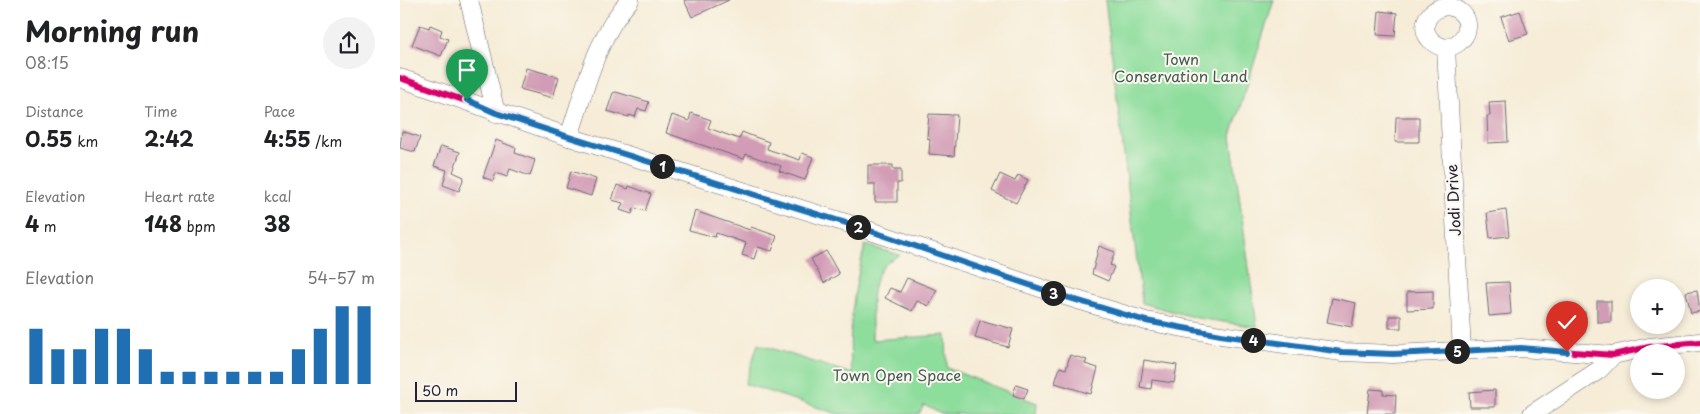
<!DOCTYPE html>
<html lang="en">
<head>
<meta charset="utf-8">
<style>
  body { margin:0; font-family:"Playpen Sans",sans-serif; background:#f2f2f2; color:#202124; height:100vh; display:flex; flex-direction:column; font-size:19px; white-space:nowrap }
  * { box-sizing:border-box; margin:0 }
  p { font-size:16px; color:#757577 }
  .icon { flex:none; width:28px; height:28px; fill:none; stroke:currentColor; stroke-width:2; stroke-linecap:round; stroke-linejoin:round }
  .map { position:relative; flex:1; overflow:hidden }
  .details { display:flex; flex-direction:column; background:#fff; width:400px }
  .details>* { flex:none }
  .fabs { position:absolute; left:1230px; top:279px; display:grid; gap:10px }
  .fabs a { display:grid; place-items:center; width:55px; height:55px; border-radius:50%; background:#fff; box-shadow:0 2px 8px #0003; font-size:25px }
  .scale { position:absolute; left:15px; bottom:12px; width:102px; box-sizing:border-box; padding-left:5px; border:2px solid #22223b; border-top:0; font-size:14px; line-height:18px; white-space:nowrap; color:#22223b; -webkit-text-stroke:4px #fbf7ec; paint-order:stroke }
  .pin { position:absolute; display:grid; place-items:center; width:42px; height:42px; color:#fff; margin:-51px -21px; border-radius:50% 50% 50% 0; rotate:-45deg; box-shadow:0 0 5px #0007 }
  .pin .icon { rotate:45deg }
  .km { position:absolute; width:25px; height:25px; margin:-12px; border-radius:50%; background:#222; color:#fff; font-size:14px; line-height:25px; text-align:center }
  .round { display:grid; place-items:center; flex:none; width:52px; height:52px; border-radius:26px; background:#f2f2f2 }
  .head { display:flex; align-items:center; justify-content:space-between; height:85px; padding:0 25px }
  h1 { font-size:28px; font-weight:700; line-height:38px }
  .stats { display:grid; grid-template-columns:repeat(3,1fr); gap:8px; height:85px; padding:5px 25px }
  .stats div { display:grid; align-content:center }
  .stats b { font-size:21px; font-weight:700 }
  .stats small { font-size:14px; font-weight:400 }
  .stats p { font-size:14px }
  .chart { height:140px; padding:10px 25px }
  .chart p { display:flex; justify-content:space-between }
  .chart svg { width:100%; height:90px; margin-top:5px; stroke:#1f6fb2; stroke-width:6 }
  main { display:flex; flex:1; min-height:0 }
  .map>svg:first-child { display:block }
</style>
</head>
<body>
<main>
<section class="details">
<div class="head"><div><h1>Morning run</h1><p>08:15</p></div><a class="round"><svg class="icon" aria-label="share" viewBox="0 0 24 24"><path d="M12 15V3M7 8l5-5 5 5M5 13v7h14v-7"/></svg></a></div>
<div class="stats">
<div><p>Distance</p><b>0.55<small> km</small></b></div>
<div><p>Time</p><b>2:42</b></div>
<div><p>Pace</p><b>4:55<small> /km</small></b></div>
</div>
<div class="stats">
<div><p>Elevation</p><b>4<small> m</small></b></div>
<div><p>Heart rate</p><b>148<small> bpm</small></b></div>
<div><p>kcal</p><b>38</b></div>
</div>
<div class="chart"><p><span>Elevation</span>54–57 m</p>
<svg viewBox="0 0 160 44" preserveAspectRatio="none"><path d="M5 44V17M15 44V27M25 44V27M35 44V17M45 44V17M55 44V27M65 44V38M75 44V38M85 44V38M95 44V38M105 44V38M115 44V38M125 44V27M135 44V17M145 44V6M155 44V6"/></svg>
</div>
</section>
<div class="map">
<svg width="1300" height="414" viewBox="0 0 1300 414">
  <rect width="100%" height="100%" fill="#fbf7ec"/>
  <filter id="ink" filterUnits="userSpaceOnUse"><feTurbulence type="fractalNoise" baseFrequency=".02" numOctaves="2"/><feDisplacementMap in="SourceGraphic" scale="10" xChannelSelector="R" yChannelSelector="G"/><feConvolveMatrix kernelMatrix="1 2 1 2 8 2 1 2 1" color-interpolation-filters="sRGB"/></filter>
  <filter id="wash" filterUnits="userSpaceOnUse"><feTurbulence type="fractalNoise" baseFrequency=".0096" numOctaves="4" result="noise"/><feDisplacementMap in="SourceGraphic" scale="20" xChannelSelector="R" yChannelSelector="G"/><feGaussianBlur stdDeviation="1.12" result="paint"/><feColorMatrix in="noise" values="0 0 0 0 0 0 0 0 0 0 0 0 0 0 0 0 0 1.4 0 .05"/><feComposite in="paint" operator="in"/></filter>
  <g filter="url(#wash)">
    <rect width="100%" height="100%" fill="#f6ecd7"/>
    <g fill="#8ddd9c" stroke="#58806c">
      <path d="M705 0H874L831 136 857 327 797 318 742 303Z"/>
      <path d="M465 245 500 255C465 269 473 308 472 340L546 335 547 368 637 403 636 414H541L524 405 519 414H438L345 384 358 344 452 374C447 328 454 289 465 245Z"/>
    </g>
    <g id="blocks">
      <g fill="#d29cb6">
        <path d="M284 0H329L292 17Z"/>
        <path d="M979 11 997 13 995 36 977 35Z"/>
        <path d="M1120 11 1128 34 1109 40 1101 17Z"/>
        <path d="M20 25 29 28 30 25 42 30 40 36 48 39 41 56 12 45Z"/>
        <path d="M126 68 159 77 153 98 120 89Z"/>
        <path d="M216 92 249 102 246 111 238 109 235 117 229 115V117L207 111 213 93Z"/>
        <path d="M1106 101 1108 142 1088 143 1087 116H1090L1089 102Z"/>
        <path d="M291 113 311 120 308 128 339 139 342 132 352 136 369 142 367 149 400 160 402 153 413 157 405 180 379 171 381 166 346 154 344 159 266 133 272 115 289 121Z"/>
        <path d="M529 114 557 115 554 156 529 154 530 139 527 138Z"/>
        <path d="M996 117H1019V142H995Z"/>
        <path d="M2 131 20 137 15 152 0 148Z"/>
        <path d="M96 140 116 148 115 153 135 160 130 176 110 169 107 177 96 173 93 181 83 177Z"/>
        <path d="M41 146 60 152 53 172 64 177 59 191 43 185 47 170 34 166Z"/>
        <path d="M468 165H493V169H501V183H497V202H475V184H468Z"/>
        <path d="M171 171 196 179 191 196 166 188Z"/>
        <path d="M600 174 615 181 618 175 628 180 616 203 592 191Z"/>
        <path d="M217 185 228 189 229 186 251 194 245 211 234 208 232 214 220 210 223 203 212 200Z"/>
        <path d="M1106 210 1109 236 1090 238 1087 213Z"/>
        <path d="M295 211 350 230 351 227 377 236 372 251 358 247 354 259 342 255 346 243 316 233 315 237 289 230Z"/>
        <path d="M699 246 715 252 710 265 714 267 708 281 692 274Z"/>
        <path d="M426 251 439 274 424 283 411 259Z"/>
        <path d="M507 278 537 290 529 306 517 301 512 311 485 298 490 288 500 292Z"/>
        <path d="M1109 282 1111 314 1089 316 1086 283Z"/>
        <path d="M1297 290 1300 311 1291 313 1286 292Z"/>
        <path d="M1033 291V309L1007 310V292Z"/>
        <path d="M932 298 956 303 952 327 927 322Z"/>
        <rect x="1197" y="301" width="14" height="21"/>
        <rect x="1164" y="312" width="21" height="20"/>
        <rect x="989" y="316" width="12" height="12"/>
        <path d="M580 320 613 329 608 347 575 338Z"/>
        <path d="M670 355 687 360 685 364 698 368 691 394 655 383 660 367 666 369Z"/>
        <path d="M744 360 777 365 774 383 752 380 751 389 740 387Z"/>
        <path d="M616 385 628 389 624 399 613 395Z"/>
        <path d="M970 389 983 390V394L996 395 995 414H967Z"/>
        <path d="M1095 390V407H1070L1069 392Z"/>
      </g>
    </g>
  </g>
  <g filter="url(#ink)">
    <use href="#blocks" fill-opacity="0" stroke="#6c6972" stroke-width="1"/>
    <g fill="none" stroke-linecap="round" stroke-linejoin="round">
      <defs>
        <g id="minor">
          <path d="M69 0 96 113"/>
          <path d="M1046 48C1018 42 1018 11 1047 6 1075 11 1073 42 1046 48L1062 351"/>
          <path d="M0 78 169 137 459 227 655 293 746 321 821 335 942 352 993 354 1121 348 1213 355 1249 347 1300 342"/>
          <path d="M169 137C185 90 196 37 230 0"/>
          <path d="M1132 414 1199 370 1213 355"/>
        </g>
      </defs>
      <use href="#minor" stroke="#6c6972" stroke-width="19"/>
      <use href="#minor" stroke="#fff" stroke-width="18"/>
      <defs>
        <path id="cycleway" d="M0 78 169 137 459 227 655 293 746 321 821 335 942 352 993 354 1121 348 1213 355 1249 347 1300 342"/>
      </defs>
      <use href="#cycleway" stroke="#fbf7ec" stroke-width="9"/>
      <use href="#cycleway" stroke="#d6006c" stroke-width="6"/>
    </g>
  </g>
  <g fill="none" stroke-linecap="round" stroke-linejoin="round" filter="url(#ink)">
    <defs>
      <path id="route" d="M67 100 96 113 169 137 459 227 656 294 746 321 821 335 942 352 993 354 1121 348 1167 352"/>
    </defs>
    <use href="#route" stroke="#fff" stroke-width="10"/>
    <use href="#route" stroke="#1f6fb2" stroke-width="6"/>
  </g>
  <g text-anchor="middle" stroke-width="4" stroke-linejoin="round" paint-order="stroke">
    <g font-size="15" fill="#425a58" stroke="#fbf7ec">
      <text x="781" y="65">Town<tspan x="781" dy="17">Conservation Land</tspan></text>
      <text x="497" y="381">Town Open Space</text>
    </g>
    <g font-size="15" fill="#22223b" stroke="#fbf7ec">
      <text transform="translate(1054 200) rotate(-93)" y="5">Jodi Drive</text>
    </g>
  </g>
</svg>
<div class="fabs">
<a>+</a>
<a>−</a>
</div>
<div class="scale">50 m</div>
<div class="pin" style="left:67px;top:100px;background:#1e9e55"><svg class="icon" aria-label="arrive" viewBox="0 0 24 24"><path d="M6 21V4h12l-3 4 3 4H6"/></svg></div>
<div class="pin" style="left:1167px;top:352px;background:#d93025"><svg class="icon" aria-label="check" viewBox="0 0 24 24"><path d="M5 12l5 5 9-10"/></svg></div>
<b class="km" style="left:262px;top:166px">1</b>
<b class="km" style="left:458px;top:227px">2</b>
<b class="km" style="left:653px;top:293px">3</b>
<b class="km" style="left:853px;top:340px">4</b>
<b class="km" style="left:1057px;top:351px">5</b>
</div>
</main>
</body>
</html>
